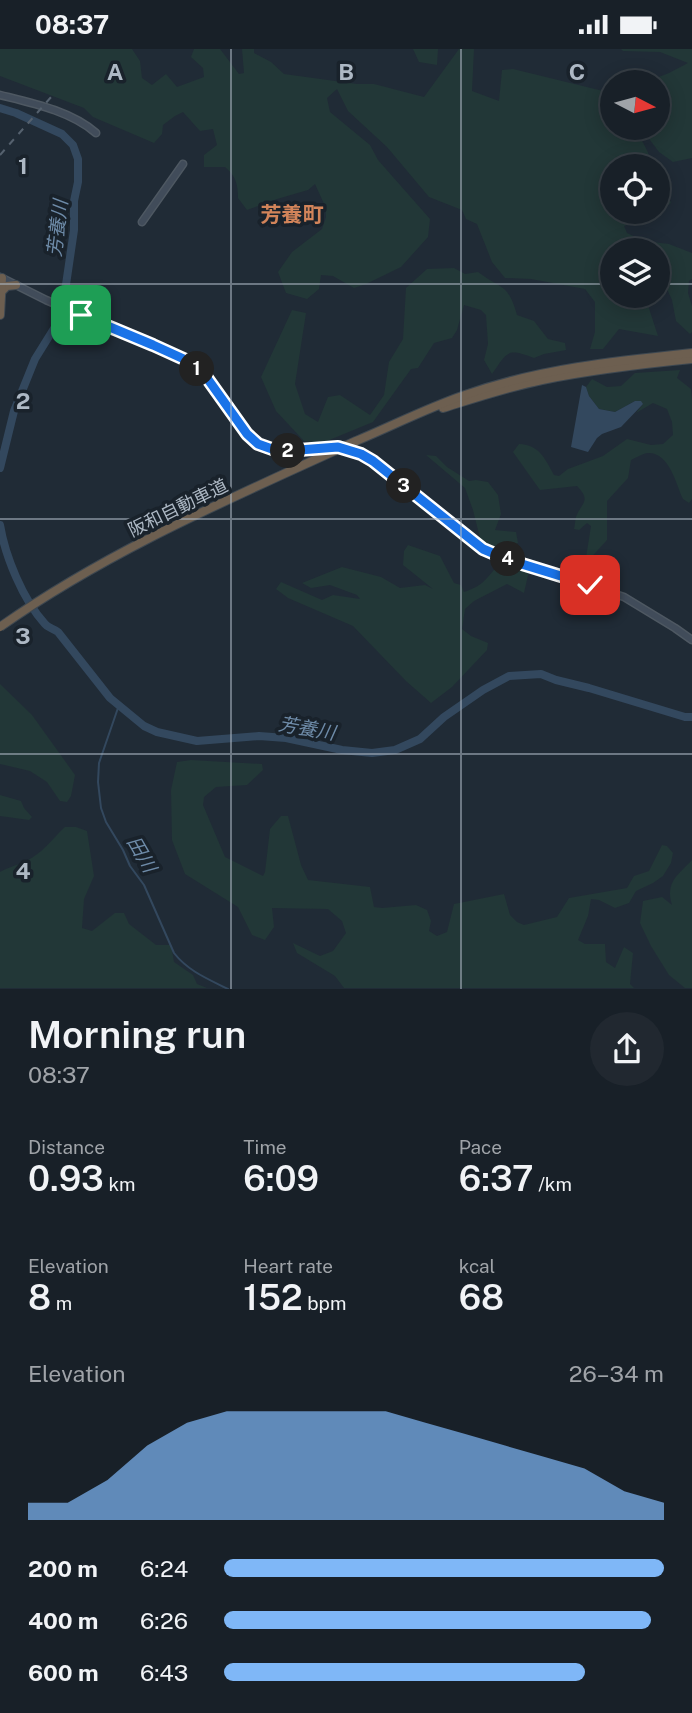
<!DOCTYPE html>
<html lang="en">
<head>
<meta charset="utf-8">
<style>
  body { margin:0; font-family:"Public Sans","Noto Sans JP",sans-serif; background:#212830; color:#f1f3f6; height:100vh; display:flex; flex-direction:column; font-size:26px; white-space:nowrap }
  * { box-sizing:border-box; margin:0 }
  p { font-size:23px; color:#9fa3a8 }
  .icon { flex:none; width:38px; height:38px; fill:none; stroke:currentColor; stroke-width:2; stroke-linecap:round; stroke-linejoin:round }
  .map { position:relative; height:940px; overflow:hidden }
  .details { display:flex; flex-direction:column; background:#182028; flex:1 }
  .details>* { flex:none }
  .needle { width:46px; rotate:96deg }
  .tools { position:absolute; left:600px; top:21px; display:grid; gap:14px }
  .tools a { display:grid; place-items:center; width:70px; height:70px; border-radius:50%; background:#182028; box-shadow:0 4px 18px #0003,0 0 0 2px #363e45; font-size:35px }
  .pin { position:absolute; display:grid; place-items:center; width:60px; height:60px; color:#fff; margin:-30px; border-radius:14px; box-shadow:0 4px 10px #0006 }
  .km { position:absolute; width:35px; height:35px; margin:-18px; border-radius:50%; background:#222; color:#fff; font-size:19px; line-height:35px; text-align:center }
  .round { display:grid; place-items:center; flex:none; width:74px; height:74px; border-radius:37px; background:#212830 }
  .summary { display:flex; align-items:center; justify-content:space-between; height:119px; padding:0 28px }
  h1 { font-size:38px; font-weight:600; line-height:52px }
  .stats { display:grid; grid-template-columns:repeat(3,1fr); gap:10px; height:119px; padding:7px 28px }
  .stats div { display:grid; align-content:center }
  .stats b { font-size:35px; font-weight:600 }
  .stats small { font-size:19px; font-weight:400 }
  .stats p { font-size:19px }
  .chart { height:196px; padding:14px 28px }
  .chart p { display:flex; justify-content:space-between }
  .chart svg { width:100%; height:126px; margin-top:7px; fill:#7fb7f7; opacity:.7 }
  ul { padding:0 28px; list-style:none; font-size:23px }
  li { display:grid; grid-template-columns:112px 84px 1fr; align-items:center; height:52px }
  li i { height:18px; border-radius:9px; background:#7fb7f7 }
  .status { display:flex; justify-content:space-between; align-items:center; height:49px; padding:0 35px; background:#182028; direction:ltr }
  .status svg { height:19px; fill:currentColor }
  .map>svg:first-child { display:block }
</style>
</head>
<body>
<div class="status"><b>08:37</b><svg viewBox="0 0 49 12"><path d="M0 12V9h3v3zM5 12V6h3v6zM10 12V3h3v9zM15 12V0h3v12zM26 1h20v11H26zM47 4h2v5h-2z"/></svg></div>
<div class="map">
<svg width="692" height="940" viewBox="0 0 692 940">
  <rect width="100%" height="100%" fill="#202b36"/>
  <g fill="#223737">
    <path d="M0 0H132L140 12 142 29 152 36 166 25 177 38 204 28 203 19 191 8 194 0H220L239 25 244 24 242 0H254V4L271 13 284 25 357 35H374L424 48 459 0H474L472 42 499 52 502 21 513 20 603 42 612 61V79C642 79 643 94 654 117H612V163H658V125L671 154 658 164 624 177 627 184 644 192 669 195 692 204V230L689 232 688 244 692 257V283L690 285 676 272 672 251 667 240 666 227 663 222 658 220V201H612V247H645L658 287 619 280 603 300H590L595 283V253L585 240 531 230 505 229 492 213 477 175 466 170 462 161 429 148 387 98 348 62 337 40 327 49 330 63 370 96 378 111 430 170 428 188 401 218 366 235 354 239 333 227 321 226 319 240 307 250 286 244 278 223 292 203 322 180 326 168 325 157 315 135 308 141 277 150 247 161 238 149C238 136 236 127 225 118H204V106L217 96 213 80 200 82 183 63 175 67 163 76 162 85 154 94 93 68 84 59 0 27Z"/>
    <path d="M413 0H438L437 16 419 13Z"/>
    <path d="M621 0H692V109L673 113 659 103 641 79H658V33H646L669 24 688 14 660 3 623 2Z"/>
    <path d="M454 219 465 225 478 223C502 241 508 234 517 266L534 272 548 290 565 294 566 301 544 305 534 309C507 299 508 302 492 325L484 311 488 295 486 266 481 261 464 256 457 281 452 289 434 294 418 319 411 320 373 373 322 394 304 392 276 362 261 328 292 261 306 264 295 335 305 365 318 373 328 348 340 346 370 366 384 346 389 313 403 290 406 239 427 220Z"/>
    <path d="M680 321 677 329 691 340 692 351V450L689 454 683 450C676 435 669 402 647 404 642 405 635 409 631 411L628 429 607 452V491L585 515 591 477 587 474 579 481 574 480C575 477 575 471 576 468 581 454 592 452 577 437L540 441 513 403 519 395C540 396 545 410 554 426L559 427 568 420 603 407 627 390 651 396 663 395 673 386 672 373 667 360 653 354 636 364 643 355 635 352 615 363 599 360 589 347 586 338 592 330 607 338 621 337 635 324Z"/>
    <path d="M426 406 436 407 447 418 469 432 476 431 488 433 498 446 501 465 495 481 516 483 518 494 496 502 481 493 473 461 465 439Z"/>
    <path d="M408 496 440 507 454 534 461 536 464 543C485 536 486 529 500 514L529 522 524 544 507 535 474 552 465 560 462 580 471 587 488 594 487 601 452 638 431 654 406 632 353 577 288 549 276 540 281 533 322 551 333 546 360 550 357 546 330 536 311 539 302 534 342 518 381 528 400 539 425 536 433 540 403 516 404 502Z"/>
    <path d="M0 635 32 666 75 726 71 747 67 753 60 752 47 733 30 722 0 715Z"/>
    <path d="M191 711 262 715 263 721 247 736 216 738 204 748 203 756 225 808 263 827 265 823 270 780 281 767H288L301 816 308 831 370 838 374 858 382 859 416 856 427 861 431 872 429 882 437 887 447 883 454 855 504 845 510 866 517 873 524 876 557 868 569 849 627 839 634 827 649 822 662 796 667 797 673 804 671 814 663 827 653 834 636 842 629 854 615 859 599 851 591 850 588 867 578 891 585 895H605L606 913 615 919 624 898 633 904 630 935 634 939H344L335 927 297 904 293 894 320 907 333 902 346 884 342 872 328 860 272 859 274 878 265 891 252 886 238 858 185 825 172 791 171 741 177 713Z"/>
    <path d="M0 746 21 752 24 759 32 768 29 771 0 767Z"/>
    <path d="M65 778H76L87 782 94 827 84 850 82 879 92 882 115 864H124L129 875 156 896H171L174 913 193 926 197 935 207 939H0V823C9 818 17 816 26 812 43 804 52 790 65 778Z"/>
    <path d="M692 811V939H685L669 926 651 897 640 874 643 852 662 848 672 856C665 833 678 826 692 811Z"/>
  </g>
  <path fill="#33485e" d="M582 336 586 338 589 347 599 360 615 363 635 352H641L643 355 621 378 602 385 597 389 588 403 571 398Z"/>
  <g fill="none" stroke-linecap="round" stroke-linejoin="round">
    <path stroke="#33485e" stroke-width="2" d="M119 656 99 714 98 733 101 759 106 773 123 801 130 817 144 836 174 904C188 922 208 930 228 940"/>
    <g stroke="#33485e" stroke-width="8">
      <path d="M0 59 16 64 62 85 73 96 78 110V133L74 152V181L63 256 58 273 35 310 14 362 0 419"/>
      <path d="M0 476C5 507 23 551 45 575 48 579 53 579 58 583L110 649 144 677 157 683 197 692 259 687 286 689 342 701 372 704 395 701 420 690 444 668 483 641 509 627 541 625 556 631 589 639 685 668H692"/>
    </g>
    <defs>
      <g id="secondary">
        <path d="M0 46C32 54 71 62 96 84"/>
        <path d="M142 173 183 115"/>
        <path d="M0 228 46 251 186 311 207 329 247 385 258 395 272 400 286 402 338 398 361 405 373 412 483 500 509 511 624 548 675 579 692 591"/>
      </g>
      <g id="highway">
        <path d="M2 242 7 237 16 236"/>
        <path d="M0 266 2 229"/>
        <path d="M443 359C475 349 508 338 542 331 591 321 642 315 692 310"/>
        <path d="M356 392C392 377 427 359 465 346 538 320 615 312 692 304"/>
      </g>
    </defs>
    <use href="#secondary" stroke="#4e5862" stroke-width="9"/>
    <use href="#highway" stroke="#3e4851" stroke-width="10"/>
    <use href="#secondary" stroke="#414c5a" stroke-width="6"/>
    <use href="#highway" stroke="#6d5f50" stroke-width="8"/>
    <path stroke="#55616e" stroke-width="2" stroke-dasharray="7 7" stroke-linecap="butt" d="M0 106 52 47"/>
    <defs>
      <path id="highway-bridge" d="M0 578C109 501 234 448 356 392"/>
    </defs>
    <use href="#highway-bridge" stroke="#3e4851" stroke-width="10" stroke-linecap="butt"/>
    <use href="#highway-bridge" stroke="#6d5f50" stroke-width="8"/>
  </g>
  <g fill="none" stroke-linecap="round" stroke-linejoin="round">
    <defs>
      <path id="route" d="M81 266 153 296 186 311 195 317 207 329 247 385 258 395 272 400 286 402 338 398 361 405 373 412 483 500 509 511 590 536"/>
    </defs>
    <use href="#route" stroke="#fff" stroke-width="14"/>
    <use href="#route" stroke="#1a73e8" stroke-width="9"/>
  </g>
  <path fill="none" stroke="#adb8c4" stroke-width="2" stroke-opacity="0.55" d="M231 0V940M461 0V940M0 235H612M658 235H692M0 470H692M0 705H692"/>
  <g text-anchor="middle" stroke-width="7" stroke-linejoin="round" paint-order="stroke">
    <g font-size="18" fill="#adb8c4" stroke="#19222b">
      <text transform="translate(178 459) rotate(-26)" y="6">阪和自動車道</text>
    </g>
    <g font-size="19" font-style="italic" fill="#6e8ba8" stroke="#19222b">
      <text transform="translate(57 179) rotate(-83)" y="7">芳養川</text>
      <text transform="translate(307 679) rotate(10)" y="7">芳養川</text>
      <text transform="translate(142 805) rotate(60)" y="7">田川</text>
    </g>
    <g font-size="21" font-weight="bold" fill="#d2845a" stroke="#19222b">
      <text x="292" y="173">芳養町</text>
    </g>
  </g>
  <g font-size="23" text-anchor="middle" font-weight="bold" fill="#adb8c4" stroke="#19222b" stroke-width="7" stroke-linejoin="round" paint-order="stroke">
    <text x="115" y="31">A</text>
    <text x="346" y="31">B</text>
    <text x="577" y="31">C</text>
    <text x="23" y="125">1</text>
    <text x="23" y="360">2</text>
    <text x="23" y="595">3</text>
    <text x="23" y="830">4</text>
  </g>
</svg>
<div class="tools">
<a><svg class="needle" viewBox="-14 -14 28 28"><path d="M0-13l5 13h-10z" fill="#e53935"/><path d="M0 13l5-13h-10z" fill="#9fa3a8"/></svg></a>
<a><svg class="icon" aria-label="locate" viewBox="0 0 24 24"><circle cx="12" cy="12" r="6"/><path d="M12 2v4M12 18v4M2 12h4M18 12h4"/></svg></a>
<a><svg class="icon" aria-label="layers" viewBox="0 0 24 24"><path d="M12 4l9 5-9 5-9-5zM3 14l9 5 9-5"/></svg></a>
</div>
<div class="pin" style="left:81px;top:266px;background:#1e9e55"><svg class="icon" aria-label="arrive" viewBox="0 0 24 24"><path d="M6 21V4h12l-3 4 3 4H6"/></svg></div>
<div class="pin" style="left:590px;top:536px;background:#d93025"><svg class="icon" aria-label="check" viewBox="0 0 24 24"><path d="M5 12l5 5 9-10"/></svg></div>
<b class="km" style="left:197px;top:320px">1</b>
<b class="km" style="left:288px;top:402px">2</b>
<b class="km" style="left:404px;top:437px">3</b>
<b class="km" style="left:508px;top:510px">4</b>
</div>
<section class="details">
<div class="summary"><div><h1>Morning run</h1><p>08:37</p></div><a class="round"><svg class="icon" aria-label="share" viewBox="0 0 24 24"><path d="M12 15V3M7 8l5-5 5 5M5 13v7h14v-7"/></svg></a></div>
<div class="stats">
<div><p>Distance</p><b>0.93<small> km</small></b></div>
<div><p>Time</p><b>6:09</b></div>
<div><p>Pace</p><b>6:37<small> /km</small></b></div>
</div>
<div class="stats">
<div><p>Elevation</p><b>8<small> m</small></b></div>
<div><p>Heart rate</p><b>152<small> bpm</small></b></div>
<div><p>kcal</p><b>68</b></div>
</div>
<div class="chart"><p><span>Elevation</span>26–34 m</p>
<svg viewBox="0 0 160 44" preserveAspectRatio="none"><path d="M0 44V38L10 38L20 30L30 18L40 10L50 6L60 6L70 6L80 6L90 6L100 10L110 14L120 18L130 22L140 26L150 34L160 38V44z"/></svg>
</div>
<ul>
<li><b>200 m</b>6:24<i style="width:100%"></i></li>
<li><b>400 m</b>6:26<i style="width:97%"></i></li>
<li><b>600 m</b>6:43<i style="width:82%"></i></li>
</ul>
</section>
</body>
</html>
